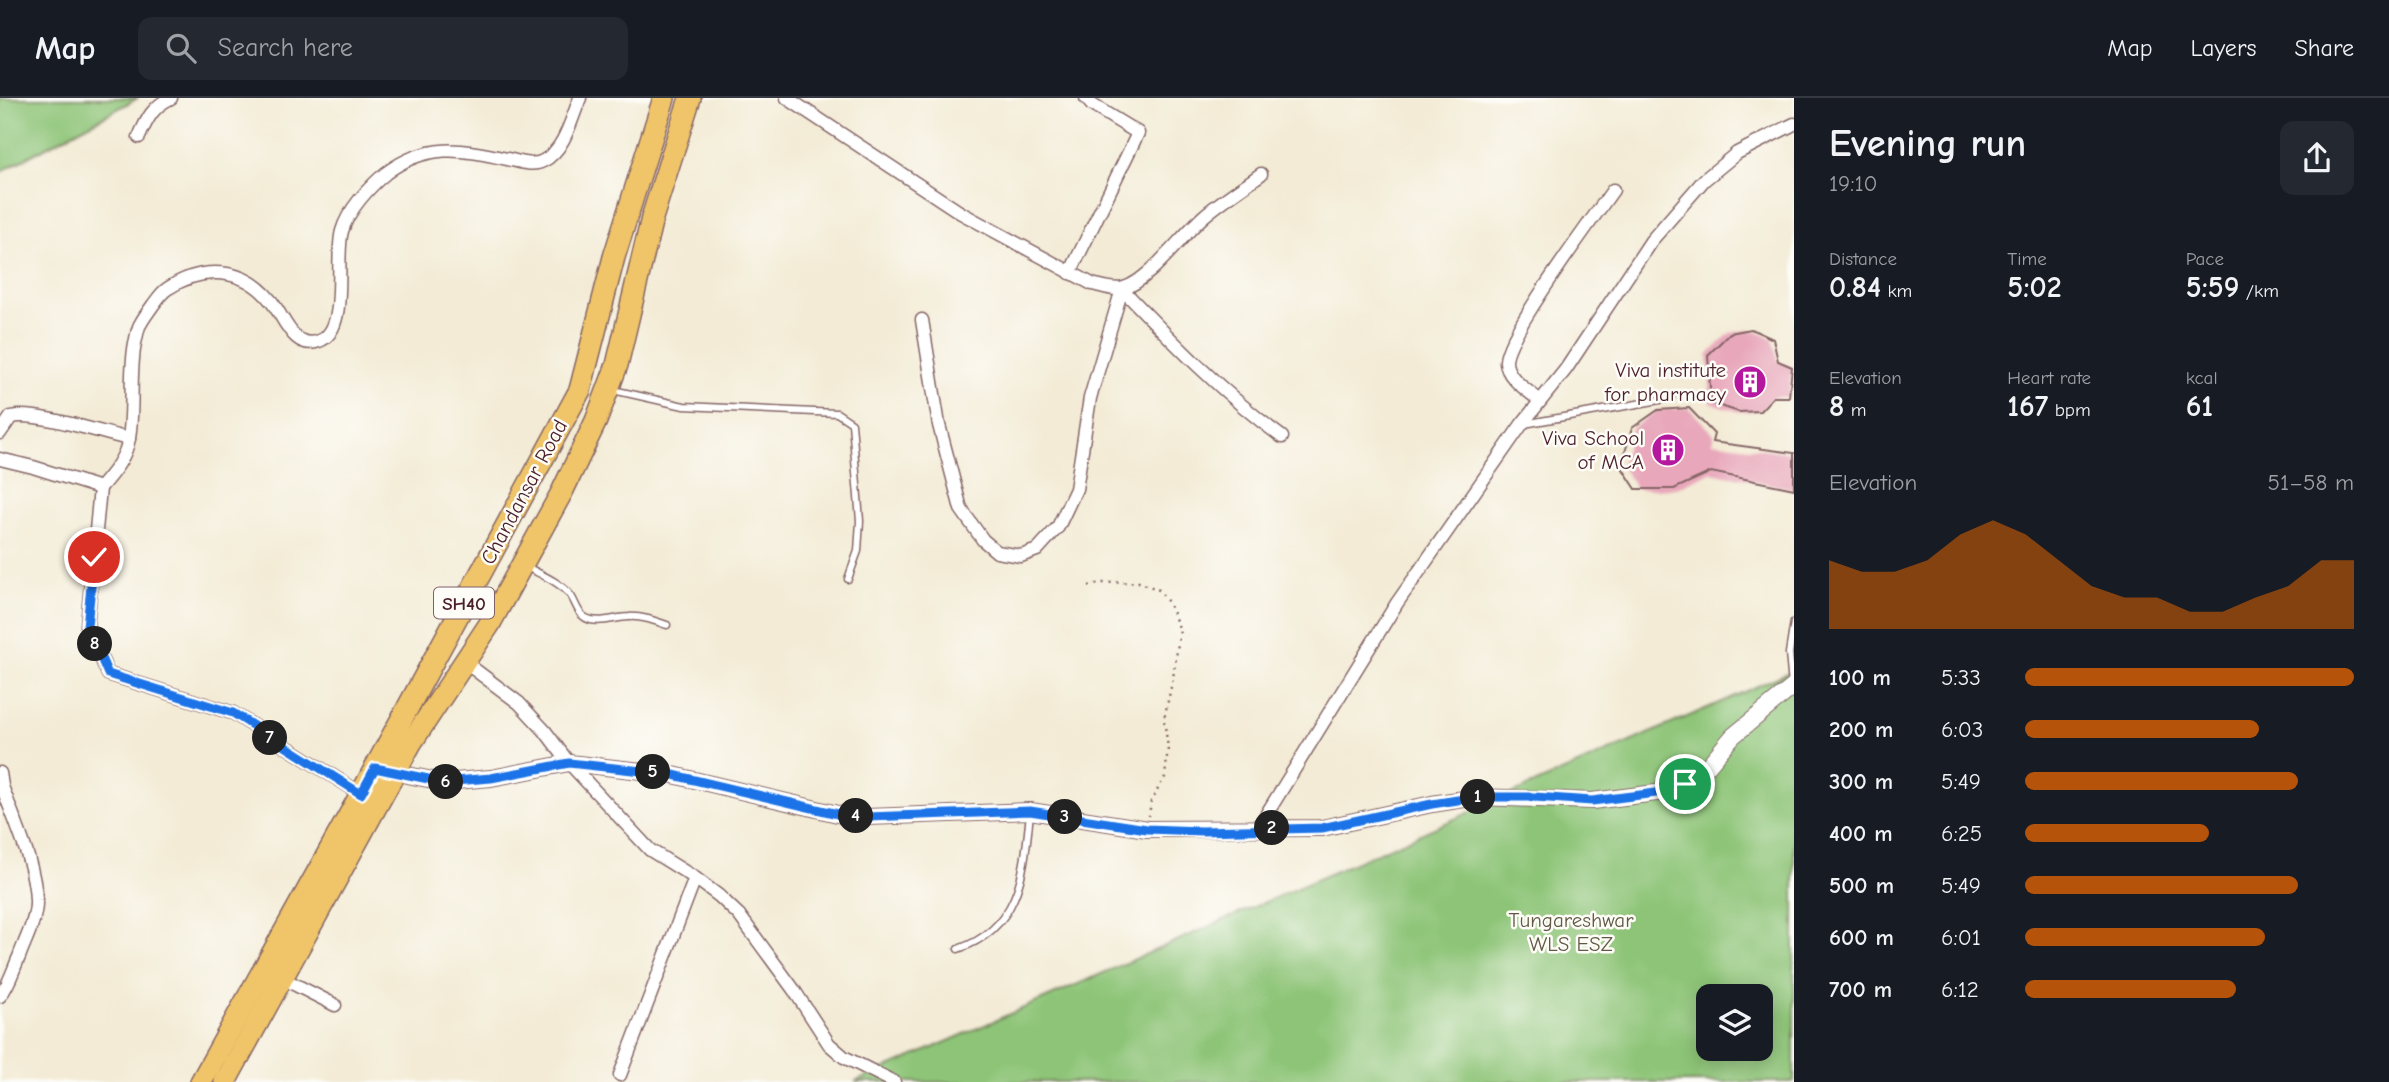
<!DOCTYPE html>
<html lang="en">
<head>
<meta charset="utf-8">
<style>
  body { margin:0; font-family:"Comic Neue",sans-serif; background:#242831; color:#f1f3f6; height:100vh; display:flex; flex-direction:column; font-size:26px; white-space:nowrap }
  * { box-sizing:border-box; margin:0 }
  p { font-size:23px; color:#9ea1a6 }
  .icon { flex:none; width:38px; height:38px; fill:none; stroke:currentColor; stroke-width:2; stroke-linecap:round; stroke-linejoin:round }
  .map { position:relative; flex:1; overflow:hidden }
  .panel { display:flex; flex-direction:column; background:#171b24; width:595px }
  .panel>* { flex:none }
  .fabs { position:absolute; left:1696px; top:886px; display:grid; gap:14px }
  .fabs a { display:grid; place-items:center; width:77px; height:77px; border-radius:14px; background:#171b24; box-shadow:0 4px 18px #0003; font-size:35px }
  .pin { position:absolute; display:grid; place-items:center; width:60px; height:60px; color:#fff; margin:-30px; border:4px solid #fff; border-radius:50%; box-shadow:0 2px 7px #0007 }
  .km { position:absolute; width:35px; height:35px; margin:-18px; border-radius:50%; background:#222; color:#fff; font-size:19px; line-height:35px; text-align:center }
  .round { display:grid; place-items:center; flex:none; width:74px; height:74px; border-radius:14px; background:#242831 }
  .overview { display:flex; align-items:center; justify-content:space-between; height:119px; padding:0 35px }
  h1 { font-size:38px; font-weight:600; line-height:52px }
  .figures { display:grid; grid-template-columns:repeat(3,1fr); gap:10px; height:119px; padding:7px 35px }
  .figures div { display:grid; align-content:center }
  .figures b { font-size:30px; font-weight:600 }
  .figures small { font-size:19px; font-weight:400 }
  .figures p { font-size:19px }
  .chart { height:196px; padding:14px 35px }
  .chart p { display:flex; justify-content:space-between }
  .chart svg { width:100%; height:126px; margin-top:7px; fill:#b45309; opacity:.7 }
  ul { padding:0 35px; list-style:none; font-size:23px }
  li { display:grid; grid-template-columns:112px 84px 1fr; align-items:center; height:52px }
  li i { height:18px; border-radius:9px; background:#b45309 }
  header { display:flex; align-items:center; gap:42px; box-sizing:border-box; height:98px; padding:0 35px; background:#171b24; border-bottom:2px solid #363941 }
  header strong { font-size:33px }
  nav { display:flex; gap:38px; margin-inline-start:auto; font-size:24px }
  .search { width:490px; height:63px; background:#242831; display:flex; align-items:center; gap:18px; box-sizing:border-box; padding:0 24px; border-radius:14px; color:#9ea1a6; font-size:26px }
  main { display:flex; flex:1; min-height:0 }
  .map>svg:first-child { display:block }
</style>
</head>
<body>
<header>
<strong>Map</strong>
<div class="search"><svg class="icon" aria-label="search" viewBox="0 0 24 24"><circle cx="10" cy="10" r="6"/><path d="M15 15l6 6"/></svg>Search here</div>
<nav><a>Map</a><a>Layers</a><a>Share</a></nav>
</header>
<main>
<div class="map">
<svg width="1794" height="984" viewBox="0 0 1794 984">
  <rect width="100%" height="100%" fill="#fdfcf7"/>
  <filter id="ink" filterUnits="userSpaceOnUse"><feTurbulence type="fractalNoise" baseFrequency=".0143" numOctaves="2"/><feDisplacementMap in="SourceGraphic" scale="14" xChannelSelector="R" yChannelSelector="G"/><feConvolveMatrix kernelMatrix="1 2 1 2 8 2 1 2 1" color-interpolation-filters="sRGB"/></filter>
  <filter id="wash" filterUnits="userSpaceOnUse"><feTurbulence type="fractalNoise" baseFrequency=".00686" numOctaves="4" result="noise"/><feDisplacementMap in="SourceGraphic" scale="28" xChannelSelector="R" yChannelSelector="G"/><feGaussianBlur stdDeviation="1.57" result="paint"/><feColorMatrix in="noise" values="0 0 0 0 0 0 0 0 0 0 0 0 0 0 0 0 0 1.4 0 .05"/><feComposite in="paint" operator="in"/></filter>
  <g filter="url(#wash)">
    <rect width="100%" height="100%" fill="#f3ebd5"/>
    <g fill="#8dc477" stroke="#6c7251" stroke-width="2" fill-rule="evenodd">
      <path d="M0 0H138L0 74Z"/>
      <path d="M1794 572V984H855ZM1708 898H1760V950H1708Z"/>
    </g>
    <g id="blocks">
      <g fill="#e8a7bb">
        <path d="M1751 231 1773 241 1778 263 1792 269 1789 299H1773L1760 313 1739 314 1711 305 1708 257 1730 235Z"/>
        <path d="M1689 310 1714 336 1712 344 1794 355V391L1711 374 1674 391H1636L1621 368 1632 330 1658 312Z"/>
      </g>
    </g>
  </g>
  <g filter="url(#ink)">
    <use href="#blocks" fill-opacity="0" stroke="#856666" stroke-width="2"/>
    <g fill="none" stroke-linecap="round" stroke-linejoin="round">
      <defs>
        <g id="service">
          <path d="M613 292 684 308 837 315 852 325 860 423 858 453 848 481"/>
          <path d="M1524 326 1671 300"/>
          <path d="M525 468C539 476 561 484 571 498 577 507 578 519 591 522 604 525 617 519 629 519 642 518 655 523 667 527"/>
          <path d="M1792 588 1789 555 1794 524"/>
          <path d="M958 851C1021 830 1024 773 1030 715"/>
        </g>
        <g id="minor">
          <path d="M787 0 961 115 1092 186C1101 188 1114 193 1124 190 1149 183 1182 137 1204 118 1221 103 1242 90 1261 76"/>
          <path d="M139 39C147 21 153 8 171 0"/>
          <path d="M1070 175 1138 35 1092 7 1086 0"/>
          <path d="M1122 191C1173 244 1223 296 1282 339"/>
          <path d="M922 222 939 327 961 411 983 442 997 454 1021 458 1037 452 1058 429 1076 391 1090 300 1122 191"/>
          <path d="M1540 303C1529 293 1507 281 1506 264 1504 239 1594 119 1613 92"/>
          <path d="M0 335 11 319C34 313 103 335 129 341"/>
          <path d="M0 361 33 369 100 390 87 528 108 576 233 615 366 699"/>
          <path d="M100 390C112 376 126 360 129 340 134 309 129 277 135 245 137 239 137 230 141 225 144 219 149 213 153 207 157 202 161 195 167 191 201 168 243 168 271 203 284 218 293 253 319 243 350 232 334 160 342 133 348 112 369 89 386 75 426 45 461 50 507 61 518 63 532 69 543 63 564 53 572 20 580 0"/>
          <path d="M466 565 519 605 545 633 569 665 650 752 695 780 719 798 739 817 794 892 829 946 844 959 894 984"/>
          <path d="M0 675 2 688C14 722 35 766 36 802 37 821 25 842 19 859 13 872 9 887 0 898"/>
          <path d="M1258 730 1397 505 1522 326 1566 271 1651 143 1704 82 1737 55 1794 26"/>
          <path d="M282 880 335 907"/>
          <path d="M620 977 695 780"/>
        </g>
        <path id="tertiary" d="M387 673 443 684 491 680 569 665 669 676 842 717 867 719 1030 713 1147 731 1322 730 1432 706 1477 699 1592 703 1664 694 1685 686 1705 671 1733 638 1794 588"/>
        <g id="primary">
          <path d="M201 984 361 696 580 292 614 159 664 0"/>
          <path d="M225 984 411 645 489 527 562 394 596 323 617 267 652 120 690 0"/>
        </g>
      </defs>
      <use href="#service" stroke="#856666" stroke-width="9"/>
      <use href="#minor" stroke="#856666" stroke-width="15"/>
      <use href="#tertiary" stroke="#856666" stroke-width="18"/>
      <use href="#primary" stroke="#856666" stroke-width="24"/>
      <path stroke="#856666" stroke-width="2.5" stroke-dasharray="2 5" stroke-linecap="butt" d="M1089 488 1100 485 1139 484 1159 492 1168 504 1180 532 1173 580 1164 621 1168 650 1165 679 1151 703 1149 718"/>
      <use href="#service" stroke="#fff" stroke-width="6"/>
      <use href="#minor" stroke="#fff" stroke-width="12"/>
      <use href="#tertiary" stroke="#fff" stroke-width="16"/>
      <use href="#primary" stroke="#f0c469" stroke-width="21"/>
    </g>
  </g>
  <g fill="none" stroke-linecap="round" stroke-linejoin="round" filter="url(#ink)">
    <defs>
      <path id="route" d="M94 459 87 528 108 576 233 615 361 696 375 670 443 684 491 680 569 665 669 676 842 717 867 719 1030 713 1147 731 1202 733 1322 730 1432 706 1477 699H1535L1592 703 1664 694 1685 686"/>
    </defs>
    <use href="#route" stroke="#fff" stroke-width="14"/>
    <use href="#route" stroke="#1a73e8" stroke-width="9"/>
  </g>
  <defs>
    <symbol id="building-disc" viewBox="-11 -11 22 22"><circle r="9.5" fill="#b5179e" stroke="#fdfcf7"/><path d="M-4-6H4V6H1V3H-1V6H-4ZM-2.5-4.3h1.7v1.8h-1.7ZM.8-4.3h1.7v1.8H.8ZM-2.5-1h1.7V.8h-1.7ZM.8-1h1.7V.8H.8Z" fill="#fff"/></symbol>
  </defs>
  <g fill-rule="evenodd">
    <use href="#building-disc" x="1731" y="265" width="38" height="38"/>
    <use href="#building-disc" x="1649" y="333" width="38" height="38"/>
  </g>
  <g text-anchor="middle" stroke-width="5" stroke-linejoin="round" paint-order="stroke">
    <rect fill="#fdfcf7" stroke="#806168" stroke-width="2" x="434" y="489.5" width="60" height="31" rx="5"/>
    <g font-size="19" font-weight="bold" fill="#4a1f2b">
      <text x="464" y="512">SH40</text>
    </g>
    <g font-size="21" fill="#4a1f2b" stroke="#fdfcf7" text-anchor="end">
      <text x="1726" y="279">Viva institute<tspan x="1726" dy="24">for pharmacy</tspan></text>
      <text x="1644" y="347">Viva School<tspan x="1644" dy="24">of MCA</tspan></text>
    </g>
    <g font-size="21" fill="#4a1f2b" stroke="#fdfcf7">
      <text transform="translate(524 394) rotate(-62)" y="7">Chandansar Road</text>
    </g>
    <g font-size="21" fill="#615946" stroke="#fdfcf7">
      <text x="1571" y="829">Tungareshwar<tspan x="1571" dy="24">WLS ESZ</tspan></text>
    </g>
  </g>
</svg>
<div class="fabs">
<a><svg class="icon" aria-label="layers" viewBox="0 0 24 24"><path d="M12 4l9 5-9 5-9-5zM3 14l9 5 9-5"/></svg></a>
</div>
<div class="pin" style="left:1685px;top:686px;background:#1e9e55"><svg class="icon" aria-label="arrive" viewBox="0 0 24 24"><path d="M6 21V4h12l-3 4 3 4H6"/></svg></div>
<div class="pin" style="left:94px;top:459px;background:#d93025"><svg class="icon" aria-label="check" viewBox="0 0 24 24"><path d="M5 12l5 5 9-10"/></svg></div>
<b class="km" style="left:1478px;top:699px">1</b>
<b class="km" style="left:1272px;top:730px">2</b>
<b class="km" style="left:1065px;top:719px">3</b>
<b class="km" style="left:856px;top:718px">4</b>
<b class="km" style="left:653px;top:674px">5</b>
<b class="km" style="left:446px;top:684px">6</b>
<b class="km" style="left:270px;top:640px">7</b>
<b class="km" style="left:95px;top:546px">8</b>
</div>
<section class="panel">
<div class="overview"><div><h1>Evening run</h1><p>19:10</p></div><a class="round"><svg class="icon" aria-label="share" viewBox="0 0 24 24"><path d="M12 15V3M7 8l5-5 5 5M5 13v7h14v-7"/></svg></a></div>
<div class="figures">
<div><p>Distance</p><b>0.84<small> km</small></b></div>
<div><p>Time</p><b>5:02</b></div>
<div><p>Pace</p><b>5:59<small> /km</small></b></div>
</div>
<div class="figures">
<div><p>Elevation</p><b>8<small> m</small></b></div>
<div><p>Heart rate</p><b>167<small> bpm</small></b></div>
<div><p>kcal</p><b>61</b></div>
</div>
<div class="chart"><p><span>Elevation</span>51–58 m</p>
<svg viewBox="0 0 160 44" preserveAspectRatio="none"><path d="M0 44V20L10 24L20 24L30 20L40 11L50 6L60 11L70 20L80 29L90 33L100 33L110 38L120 38L130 33L140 29L150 20L160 20V44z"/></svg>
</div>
<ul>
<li><b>100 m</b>5:33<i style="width:100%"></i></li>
<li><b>200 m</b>6:03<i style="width:71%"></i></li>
<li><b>300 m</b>5:49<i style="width:83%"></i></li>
<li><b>400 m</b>6:25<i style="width:56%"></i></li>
<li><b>500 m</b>5:49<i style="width:83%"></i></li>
<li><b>600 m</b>6:01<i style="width:73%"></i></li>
<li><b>700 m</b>6:12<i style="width:64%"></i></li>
</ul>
</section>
</main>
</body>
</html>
